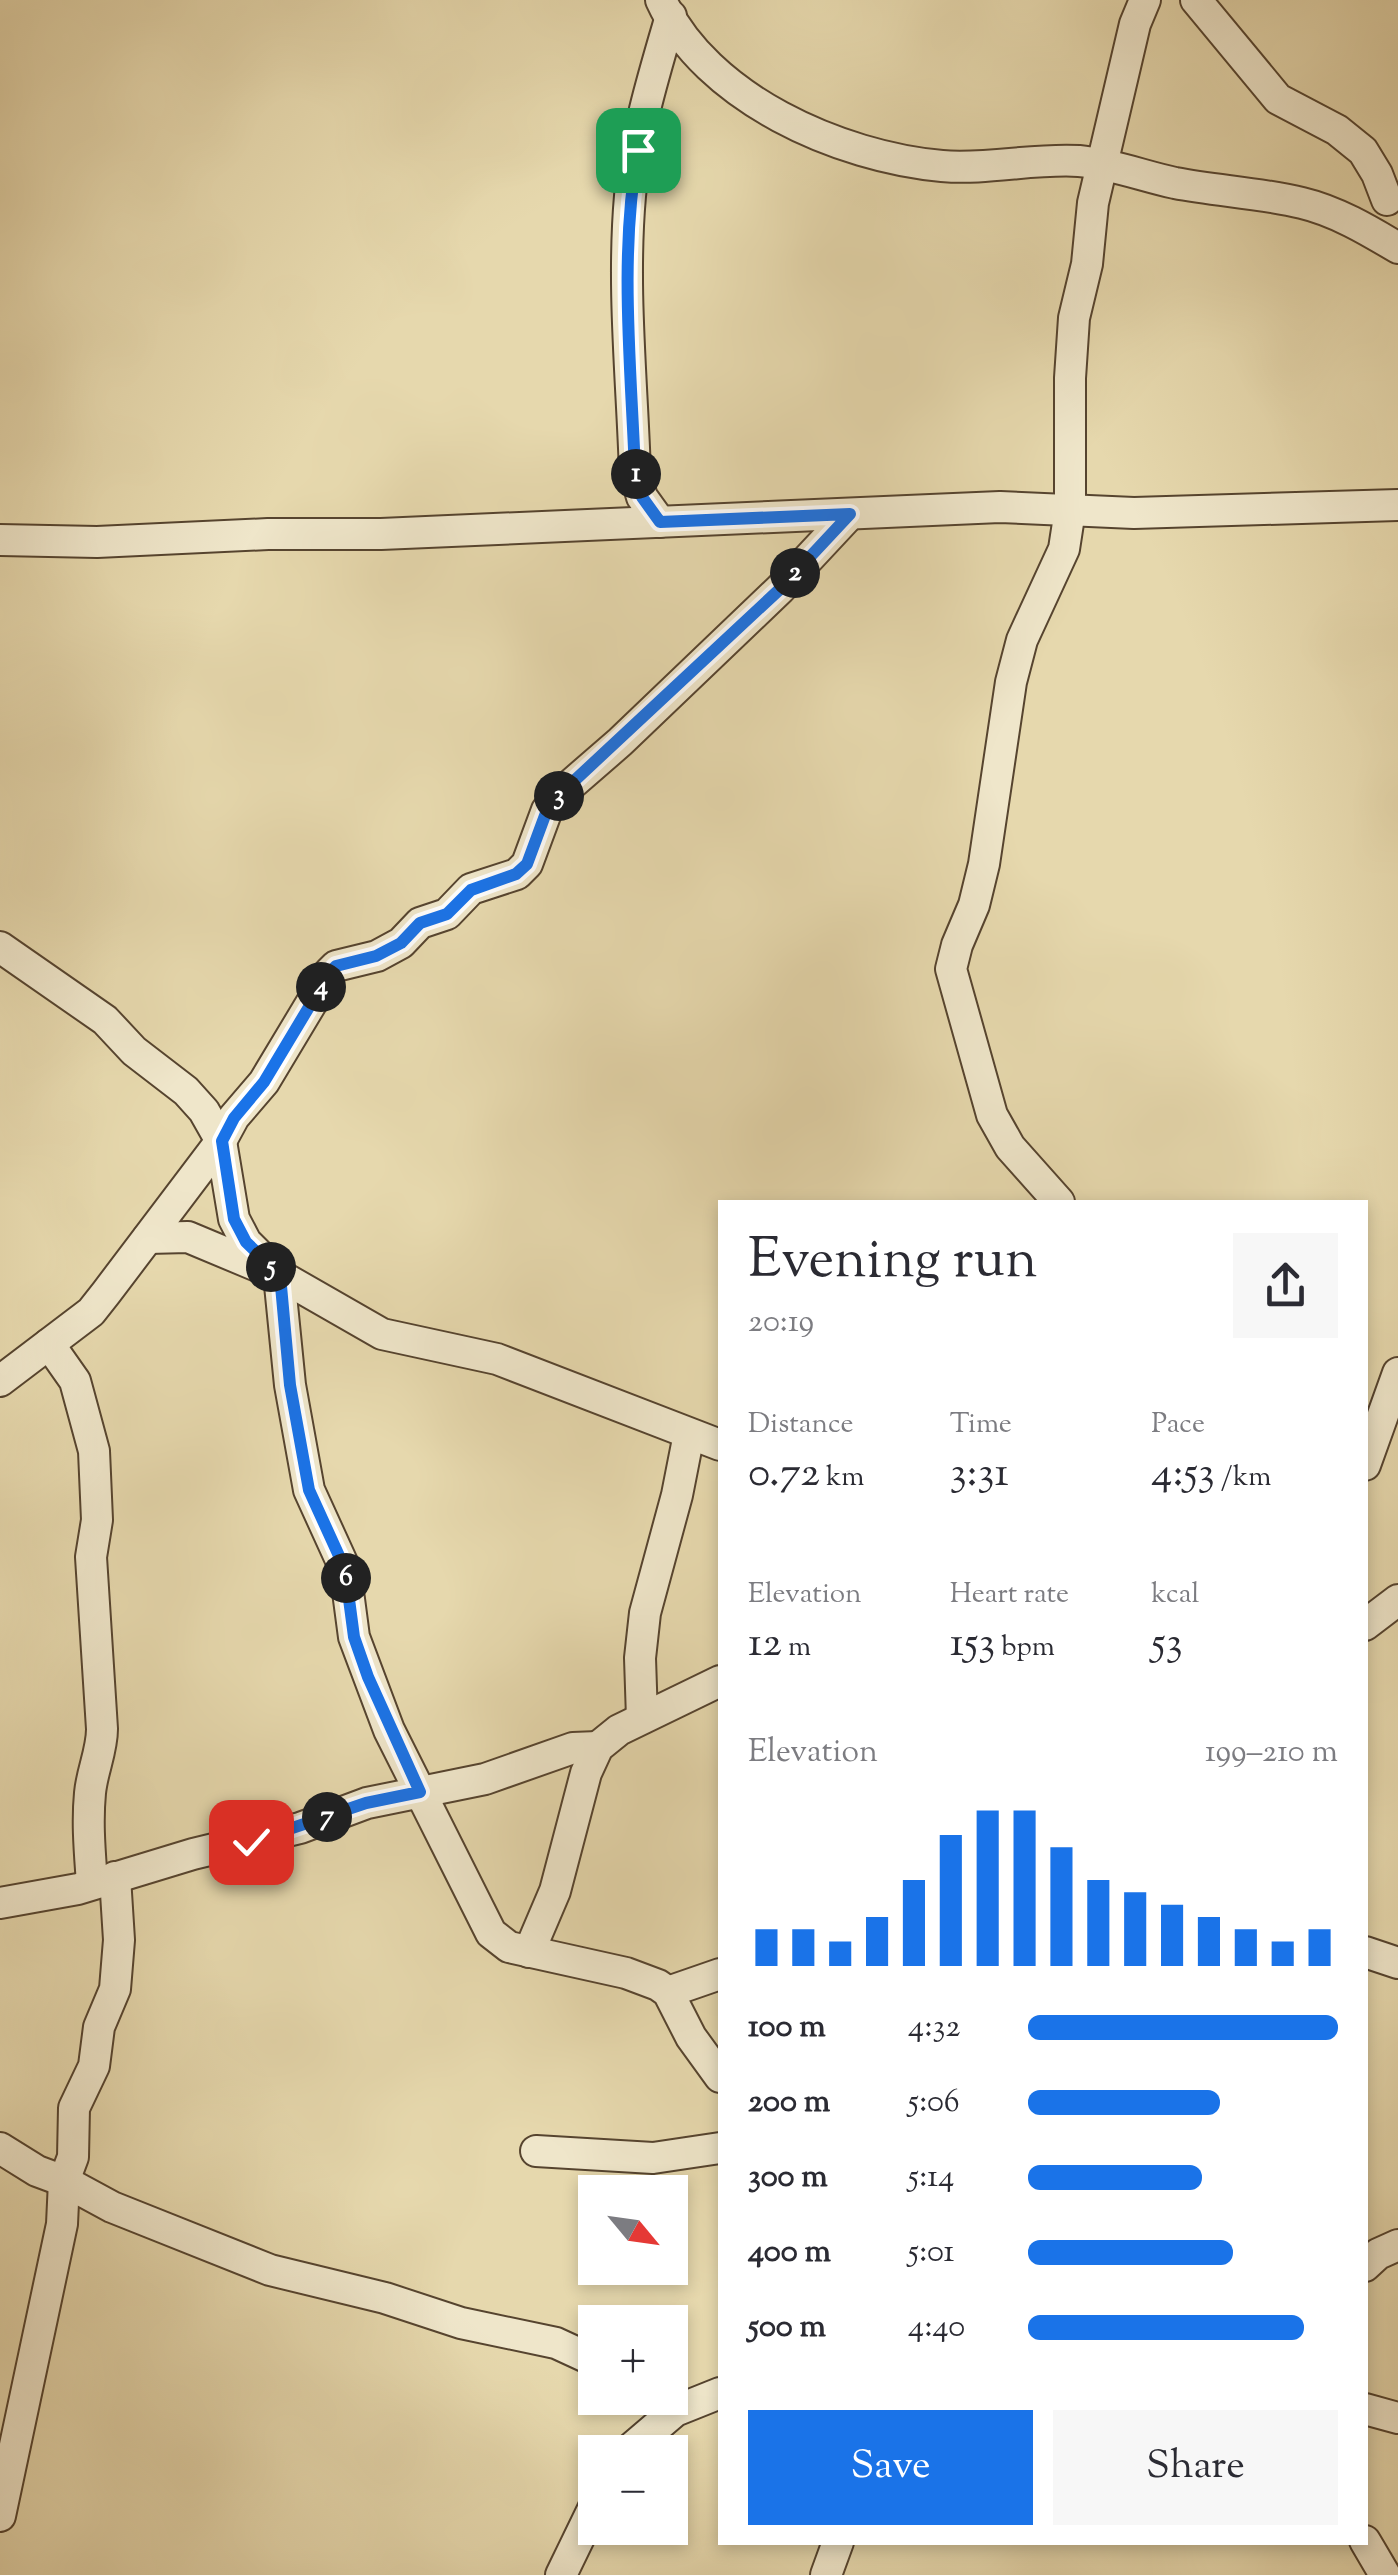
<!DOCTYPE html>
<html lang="en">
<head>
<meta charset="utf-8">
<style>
  body { margin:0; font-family:"Sorts Mill Goudy",serif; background:#f7f7f7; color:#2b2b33; height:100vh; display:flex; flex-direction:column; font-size:38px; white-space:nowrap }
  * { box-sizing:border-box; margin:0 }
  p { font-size:32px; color:#7c7c81 }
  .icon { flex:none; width:55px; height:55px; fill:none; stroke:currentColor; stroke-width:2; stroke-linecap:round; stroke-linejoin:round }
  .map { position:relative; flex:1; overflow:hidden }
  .sheet { position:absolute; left:718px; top:1200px; width:650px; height:1345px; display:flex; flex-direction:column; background:#fff; border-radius:0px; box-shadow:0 5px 15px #0003 }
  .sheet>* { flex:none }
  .needle { width:65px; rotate:119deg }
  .tools { position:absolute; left:578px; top:2175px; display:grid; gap:20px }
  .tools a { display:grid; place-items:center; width:110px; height:110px; border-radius:0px; background:#fff; box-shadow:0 5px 15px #0003; font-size:50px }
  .pin { position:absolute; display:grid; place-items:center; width:85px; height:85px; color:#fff; margin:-42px; border-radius:20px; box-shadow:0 5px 15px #0006 }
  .km { position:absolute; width:50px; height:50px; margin:-25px; border-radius:50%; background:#222; color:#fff; font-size:28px; line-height:50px; text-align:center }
  .round { display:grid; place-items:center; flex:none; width:105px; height:105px; border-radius:0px; background:#f7f7f7 }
  .summary { display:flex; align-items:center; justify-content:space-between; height:170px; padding:0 30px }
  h1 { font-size:55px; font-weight:600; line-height:75px }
  .stats { display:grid; grid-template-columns:repeat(3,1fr); gap:15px; height:170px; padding:10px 30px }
  .stats div { display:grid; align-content:center }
  .stats b { font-size:42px; font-weight:600 }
  .stats small { font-size:28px; font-weight:400 }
  .stats p { font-size:28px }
  .chart { height:280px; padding:20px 30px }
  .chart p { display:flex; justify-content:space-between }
  .chart svg { width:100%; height:180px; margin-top:10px; stroke:#1a73e8; stroke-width:6 }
  .action { display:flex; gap:20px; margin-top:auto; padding:20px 30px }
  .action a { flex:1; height:115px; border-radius:0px; background:#1a73e8; color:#fff; font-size:40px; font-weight:600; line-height:115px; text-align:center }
  .action a+a { background:#f7f7f7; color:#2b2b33 }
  ul { padding:0 30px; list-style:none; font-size:32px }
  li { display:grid; grid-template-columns:160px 120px 1fr; align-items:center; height:75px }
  li i { height:25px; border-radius:12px; background:#1a73e8 }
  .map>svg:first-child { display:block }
</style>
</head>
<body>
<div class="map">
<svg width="1398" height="2575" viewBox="0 0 1398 2575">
  <rect width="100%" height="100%" fill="#e6d8ad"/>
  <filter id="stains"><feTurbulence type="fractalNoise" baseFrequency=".002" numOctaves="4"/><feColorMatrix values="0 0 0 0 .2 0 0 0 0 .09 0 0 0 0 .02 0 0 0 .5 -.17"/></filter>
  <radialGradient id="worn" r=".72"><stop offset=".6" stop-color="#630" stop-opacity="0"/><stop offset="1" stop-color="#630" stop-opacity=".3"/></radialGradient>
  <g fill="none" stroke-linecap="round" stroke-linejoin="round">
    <defs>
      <g id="minor">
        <path d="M661 0C706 99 840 157 942 166 988 170 1034 158 1079 161 1112 164 1143 176 1175 183 1217 191 1261 193 1302 203 1336 211 1368 230 1398 248"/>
        <path d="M1196 0 1278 99 1337 130 1363 151 1377 174 1387 200"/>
        <path d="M660 522 642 497 635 473C632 381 622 287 630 196 635 136 654 74 671 16"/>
        <path d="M0 540 97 542 268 534H381L1000 507 1134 513 1398 505"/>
        <path d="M0 947 105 1020 134 1051 186 1091 204 1111 221 1141 234 1219 246 1242 279 1275 290 1385 309 1490 345 1569 354 1637 389 1730 491 1933 509 1947 626 1973 658 1985 668 1992 691 2037 720 2077"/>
        <path d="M1059 1202 1010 1147 992 1115 951 969 957 945 974 905 984 864 1011 682 1022 640 1064 549 1070 510V378L1074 318 1087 264 1093 203 1135 24 1145 0"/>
        <path d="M148 1238 188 1237 279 1275 382 1334 497 1359 720 1445"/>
        <path d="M49 1344 75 1381 94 1451 97 1520 91 1557 102 1729C102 1751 92 1771 90 1793 87 1824 90 1854 92 1884"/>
        <path d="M0 1381 91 1312 106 1293 221 1141 234 1117 264 1082 330 972 336 966 377 956 401 943 420 923 447 914 471 889 517 874 527 864 547 810 559 795 620 742 780 589 850 514"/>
        <path d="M1365 1465 1398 1373"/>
        <path d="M1365 1625 1398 1600"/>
        <path d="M642 1718 640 1658 645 1613 677 1495 689 1434"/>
        <path d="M0 1903 78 1889 193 1854 300 1828 367 1803 485 1779 573 1748 598 1747"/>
        <path d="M529 1952 555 1891 586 1773 598 1747 619 1730 720 1681"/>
        <path d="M1365 1952 1398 1963"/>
        <path d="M668 1992 720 1974"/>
        <path d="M0 2148 37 2171 64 2181 112 2207 270 2270 385 2298 461 2323 556 2343 595 2361"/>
        <path d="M536 2151 653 2158 720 2148"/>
        <path d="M1365 2266 1378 2254 1398 2245"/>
        <path d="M1365 2409 1398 2418"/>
        <path d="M627 2452 675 2411 720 2393"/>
        <path d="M0 2516 62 2224 64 2181 73 2157 74 2108 94 2066 99 2027 115 1989 119 1940 115 1877"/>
        <path d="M1365 2541 1385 2575"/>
        <path d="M561 2575 595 2505"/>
        <path d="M826 2575 838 2542"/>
      </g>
    </defs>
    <use href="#minor" stroke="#56442f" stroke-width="34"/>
    <use href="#minor" stroke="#efe6ca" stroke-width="30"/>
  </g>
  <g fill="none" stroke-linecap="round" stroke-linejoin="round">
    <defs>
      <path id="route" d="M251 1842 366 1803 420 1792 368 1677 354 1637 345 1569 309 1490 290 1385 280 1275 246 1242 234 1219 222 1141 234 1118 264 1082 330 972 336 966 376 956 401 943 420 923 447 914 471 890 516 874 527 864 547 810 559 795 780 589 850 514 660 522 642 497 635 472C631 366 619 255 638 150"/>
    </defs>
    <use href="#route" stroke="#fff" stroke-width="20"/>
    <use href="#route" stroke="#1a73e8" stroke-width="12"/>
  </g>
  <rect width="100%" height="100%" filter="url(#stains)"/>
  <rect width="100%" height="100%" fill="url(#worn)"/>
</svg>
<div class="tools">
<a><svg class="needle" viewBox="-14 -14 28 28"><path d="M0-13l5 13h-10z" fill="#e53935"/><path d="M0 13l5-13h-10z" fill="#7c7c81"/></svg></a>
<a>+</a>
<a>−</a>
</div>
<div class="pin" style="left:638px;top:150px;background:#1e9e55"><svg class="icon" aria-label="arrive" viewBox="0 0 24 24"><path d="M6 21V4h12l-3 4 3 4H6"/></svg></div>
<div class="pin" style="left:251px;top:1842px;background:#d93025"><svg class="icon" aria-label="check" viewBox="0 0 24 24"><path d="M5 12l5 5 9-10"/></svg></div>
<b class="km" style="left:636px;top:474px">1</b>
<b class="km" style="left:795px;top:573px">2</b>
<b class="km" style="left:559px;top:796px">3</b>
<b class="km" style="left:321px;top:987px">4</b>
<b class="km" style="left:271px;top:1267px">5</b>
<b class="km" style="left:346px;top:1578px">6</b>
<b class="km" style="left:327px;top:1817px">7</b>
<section class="sheet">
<div class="summary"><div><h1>Evening run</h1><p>20:19</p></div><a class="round"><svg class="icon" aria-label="share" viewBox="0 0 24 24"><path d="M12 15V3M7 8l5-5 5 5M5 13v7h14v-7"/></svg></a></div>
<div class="stats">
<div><p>Distance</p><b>0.72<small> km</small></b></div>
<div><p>Time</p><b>3:31</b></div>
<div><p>Pace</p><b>4:53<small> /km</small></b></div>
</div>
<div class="stats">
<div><p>Elevation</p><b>12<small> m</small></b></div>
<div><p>Heart rate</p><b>153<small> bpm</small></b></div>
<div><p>kcal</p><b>53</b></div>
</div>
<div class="chart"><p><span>Elevation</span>199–210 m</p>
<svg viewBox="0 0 160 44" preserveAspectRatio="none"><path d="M5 44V35M15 44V35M25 44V38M35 44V32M45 44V23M55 44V12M65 44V6M75 44V6M85 44V15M95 44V23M105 44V26M115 44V29M125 44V32M135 44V35M145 44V38M155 44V35"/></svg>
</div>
<ul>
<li><b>100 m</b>4:32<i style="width:100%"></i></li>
<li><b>200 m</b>5:06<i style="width:62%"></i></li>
<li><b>300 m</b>5:14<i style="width:56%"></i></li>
<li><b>400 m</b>5:01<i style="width:66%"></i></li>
<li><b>500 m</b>4:40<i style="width:89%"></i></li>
</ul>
<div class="action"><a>Save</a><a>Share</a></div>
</section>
</div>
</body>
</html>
